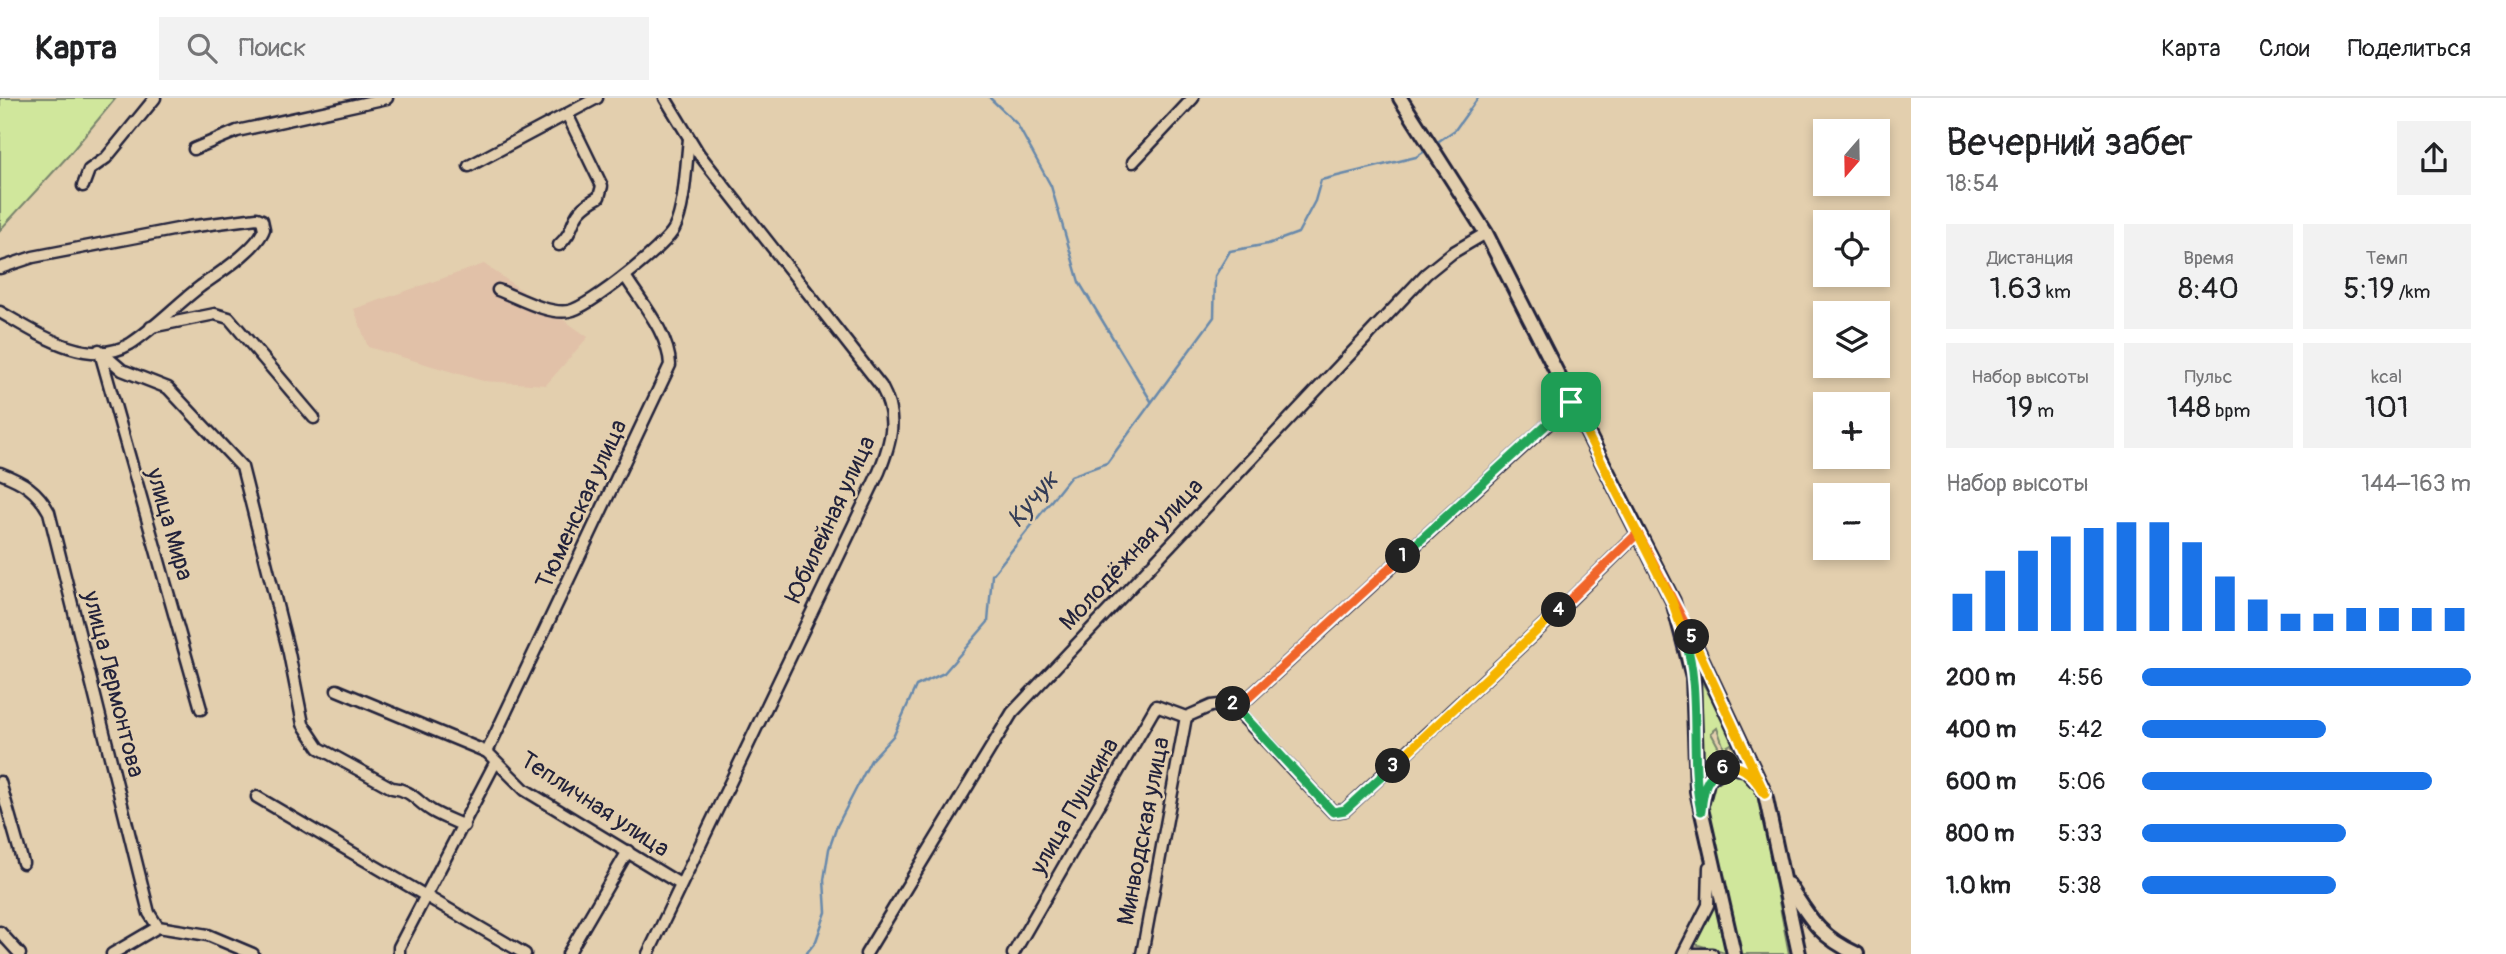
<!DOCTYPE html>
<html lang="ru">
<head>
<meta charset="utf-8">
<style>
  body { margin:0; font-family:Pangolin,sans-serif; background:#f2f2f2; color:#202124; height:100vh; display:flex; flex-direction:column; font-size:26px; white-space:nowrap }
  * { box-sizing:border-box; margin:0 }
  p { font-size:23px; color:#757577 }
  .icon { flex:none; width:38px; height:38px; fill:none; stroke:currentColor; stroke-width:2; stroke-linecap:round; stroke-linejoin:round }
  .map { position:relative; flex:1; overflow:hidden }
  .panel { display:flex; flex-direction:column; background:#fff; width:595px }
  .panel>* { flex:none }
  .needle { width:46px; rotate:200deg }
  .tools { position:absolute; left:1813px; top:21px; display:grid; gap:14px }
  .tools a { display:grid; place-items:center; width:77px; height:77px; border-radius:0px; background:#fff; box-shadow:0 4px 10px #0003; font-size:35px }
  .pin { position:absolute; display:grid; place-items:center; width:60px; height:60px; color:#fff; margin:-30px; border-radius:14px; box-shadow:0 4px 10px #0006 }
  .km { position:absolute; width:35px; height:35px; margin:-18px; border-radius:50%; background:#222; color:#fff; font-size:19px; line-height:35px; text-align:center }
  .round { display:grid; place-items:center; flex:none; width:74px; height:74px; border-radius:0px; background:#f2f2f2 }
  .overview { display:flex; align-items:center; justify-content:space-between; height:119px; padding:0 35px }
  h1 { font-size:38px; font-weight:600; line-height:52px }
  .metrics { display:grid; grid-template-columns:repeat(3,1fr); gap:10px; height:119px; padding:7px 35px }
  .metrics div { display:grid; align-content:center; border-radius:0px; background:#f2f2f2; text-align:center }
  .metrics b { font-size:30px; font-weight:600 }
  .metrics small { font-size:19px; font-weight:400 }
  .metrics p { font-size:19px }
  .chart { height:196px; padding:14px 35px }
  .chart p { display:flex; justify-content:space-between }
  .chart svg { width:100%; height:126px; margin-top:7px; stroke:#1a73e8; stroke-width:6 }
  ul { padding:0 35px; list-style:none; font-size:23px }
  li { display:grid; grid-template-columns:112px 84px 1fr; align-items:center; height:52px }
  li i { height:18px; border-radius:9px; background:#1a73e8 }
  header { display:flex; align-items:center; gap:42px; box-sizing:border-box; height:98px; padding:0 35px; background:#fff; border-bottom:2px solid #e0e0e0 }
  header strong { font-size:33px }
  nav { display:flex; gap:38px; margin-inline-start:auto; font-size:24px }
  .search { width:490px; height:63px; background:#f2f2f2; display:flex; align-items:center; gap:18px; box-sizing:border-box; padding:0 24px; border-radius:0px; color:#757577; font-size:26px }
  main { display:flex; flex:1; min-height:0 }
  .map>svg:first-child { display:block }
</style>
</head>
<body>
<header>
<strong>Карта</strong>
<div class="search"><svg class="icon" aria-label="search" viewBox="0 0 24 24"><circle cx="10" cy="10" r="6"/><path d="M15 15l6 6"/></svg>Поиск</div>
<nav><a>Карта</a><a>Слои</a><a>Поделиться</a></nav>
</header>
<main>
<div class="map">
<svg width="1911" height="856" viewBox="0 0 1911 856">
  <rect width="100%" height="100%" fill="#e3cfae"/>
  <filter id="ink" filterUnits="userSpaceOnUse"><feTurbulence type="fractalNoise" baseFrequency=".0143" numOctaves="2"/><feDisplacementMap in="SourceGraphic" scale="14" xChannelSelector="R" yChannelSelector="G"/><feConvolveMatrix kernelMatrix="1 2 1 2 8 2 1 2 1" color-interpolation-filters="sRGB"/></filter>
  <g filter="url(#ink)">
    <path fill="#e1c1a8" d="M484 166 588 239 546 287 483 283 368 249 354 211Z"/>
    <g fill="#d0e79c" stroke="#79846c" stroke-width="2">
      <path d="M0 0H116L68 58 0 132Z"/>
      <path d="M1697 575 1750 669 1730 662 1729 659 1736 654 1731 646 1724 650 1717 630 1711 635 1726 663 1709 673 1701 682Z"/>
      <path d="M1727 672 1744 676 1758 694 1789 856H1739L1707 704 1713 681Z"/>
      <path d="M1714 798 1728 856 1692 845 1706 822Z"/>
    </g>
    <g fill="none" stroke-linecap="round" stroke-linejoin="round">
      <g stroke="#6889ab" stroke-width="2.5">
        <path d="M990 0 1017 26 1051 88 1079 184 1151 303"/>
        <path d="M1436 45 1455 32 1478 0"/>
        <path d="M806 856 816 843 826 814 824 782 829 751 837 728 871 662 894 637 916 588 944 575 988 524 992 477 1071 378 1107 365 1214 219 1215 178 1230 153 1268 146 1298 135 1315 103 1321 82 1416 59 1425 53"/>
      </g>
      <defs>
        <g id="minor">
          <path d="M194 51 237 33 387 0"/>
          <path d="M1133 64 1193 0"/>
          <path d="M469 68 597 0"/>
          <path d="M83 88 89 72 106 60 155 0"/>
          <path d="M559 147C580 128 565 117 599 99L602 88 567 16"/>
          <path d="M0 170 33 159 188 129 257 120 262 122 264 131C257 151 218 176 201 188 177 206 155 230 130 246 88 271 35 234 0 214"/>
          <path d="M498 192C517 199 548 217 569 213 590 209 664 149 674 131 685 110 686 66 689 41"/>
          <path d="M151 229 215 216 229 220 314 320"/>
          <path d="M99 252 122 272 168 290 242 369 289 555 303 626 319 650 392 690C412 692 417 704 432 713 442 719 454 723 464 728"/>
          <path d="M101 258 201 611"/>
          <path d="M0 375C23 384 37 392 49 414L149 815 158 829"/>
          <path d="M337 592 487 654 525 692 680 786"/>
          <path d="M1231 606 1333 714 1345 712 1566 506 1638 435"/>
          <path d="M1186 619 1211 608 1244 604 1571 305"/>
          <path d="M487 654 670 267C669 236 641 204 625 178"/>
          <path d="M0 684 23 765"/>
          <path d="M257 699 525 856"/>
          <path d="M0 834 20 856"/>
          <path d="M112 856 158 829 208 837 253 856"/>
          <path d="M399 856V849L495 665"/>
          <path d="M568 856 628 753"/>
          <path d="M648 856 879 374C892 342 898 319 881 288L699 56 665 0"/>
          <path d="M866 856 1012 615 1426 176 1452 155 1486 135"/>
          <path d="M1013 856 1156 608 1186 619"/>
          <path d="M1142 856 1186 619"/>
          <path d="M1683 856 1708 807 1709 769"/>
          <path d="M1694 856H1712"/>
        </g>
        <g id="major">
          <path d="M1400 0 1486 135 1673 503 1693 579 1697 693 1734 856"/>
          <path d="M1689 534 1765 696 1799 856"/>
          <path d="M1702 704 1708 681 1729 668 1745 671 1757 684"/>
          <path d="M1788 786C1810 820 1818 838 1857 856"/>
        </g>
      </defs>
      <use href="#minor" stroke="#22223b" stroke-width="15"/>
      <use href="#major" stroke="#22223b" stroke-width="18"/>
      <use href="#minor" stroke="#e3cfae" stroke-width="10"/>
      <use href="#major" stroke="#e3cfae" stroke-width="12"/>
    </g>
  </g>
  <g fill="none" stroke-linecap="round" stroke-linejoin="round" filter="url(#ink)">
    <defs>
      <path id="split-1" d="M1403 458 1571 304"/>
      <path id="split-2" d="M1233 606 1244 604 1403 458"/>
      <path id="split-3" d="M1233 606 1333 714 1345 712 1393 668"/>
      <path id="split-4" d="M1393 668 1559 512"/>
      <path id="split-5" d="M1559 512 1638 435 1692 539"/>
      <path id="split-6" d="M1692 539 1765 696C1756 682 1743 662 1723 670"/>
      <path id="split-7" d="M1685 540C1702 596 1689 656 1701 713 1703 695 1704 678 1723 670"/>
      <path id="split-8" d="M1571 304 1672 503 1685 540"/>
    </defs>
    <use href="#split-1" stroke="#fff" stroke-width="14"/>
    <use href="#split-2" stroke="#fff" stroke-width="14"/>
    <use href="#split-3" stroke="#fff" stroke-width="14"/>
    <use href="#split-4" stroke="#fff" stroke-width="14"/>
    <use href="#split-5" stroke="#fff" stroke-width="14"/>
    <use href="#split-6" stroke="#fff" stroke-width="14"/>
    <use href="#split-7" stroke="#fff" stroke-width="14"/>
    <use href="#split-8" stroke="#fff" stroke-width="14"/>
    <use href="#split-1" stroke="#22a559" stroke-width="9"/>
    <use href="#split-2" stroke="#f0652b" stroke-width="9"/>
    <use href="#split-3" stroke="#22a559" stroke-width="9"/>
    <use href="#split-4" stroke="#f5b400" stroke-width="9"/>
    <use href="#split-5" stroke="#f0652b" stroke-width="9"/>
    <use href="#split-6" stroke="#f5b400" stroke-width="9"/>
    <use href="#split-7" stroke="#22a559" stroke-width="9"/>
    <use href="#split-8" stroke="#f5b400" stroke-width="9"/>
  </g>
  <g text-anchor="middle" stroke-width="5" stroke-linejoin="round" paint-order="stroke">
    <g font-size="24" fill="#22223b" stroke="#e3cfae">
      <text transform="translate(581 406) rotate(-65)" y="8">Тюменская улица</text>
      <text transform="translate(830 421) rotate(-65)" y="8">Юбилейная улица</text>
      <text transform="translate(170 426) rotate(74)" y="8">улица Мира</text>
      <text transform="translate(1131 456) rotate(-47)" y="8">Молодёжная улица</text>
      <text transform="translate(114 586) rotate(76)" y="8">улица Лермонтова</text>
      <text transform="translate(595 706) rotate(33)" y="8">Тепличная улица</text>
      <text transform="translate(1074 708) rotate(-60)" y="8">улица Пушкина</text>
      <text transform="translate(1143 733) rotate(-79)" y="8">Минводская улица</text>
    </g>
    <g font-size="26" font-style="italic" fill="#333c57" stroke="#e3cfae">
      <text transform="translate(1032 401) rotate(-50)" y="9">Кучук</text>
    </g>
  </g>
</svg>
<div class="tools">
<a><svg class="needle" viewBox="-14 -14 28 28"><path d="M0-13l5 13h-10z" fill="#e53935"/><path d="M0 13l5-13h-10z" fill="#757577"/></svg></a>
<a><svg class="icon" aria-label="locate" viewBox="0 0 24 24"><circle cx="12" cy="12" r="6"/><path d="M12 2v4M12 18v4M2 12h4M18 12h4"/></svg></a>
<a><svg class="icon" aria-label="layers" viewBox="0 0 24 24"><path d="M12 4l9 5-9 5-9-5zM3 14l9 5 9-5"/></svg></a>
<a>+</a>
<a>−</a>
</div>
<div class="pin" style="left:1571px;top:304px;background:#1e9e55"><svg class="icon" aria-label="arrive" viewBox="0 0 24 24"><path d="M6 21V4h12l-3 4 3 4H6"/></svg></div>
<b class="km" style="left:1403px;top:458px">1</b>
<b class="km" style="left:1233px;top:606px">2</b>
<b class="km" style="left:1393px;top:668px">3</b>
<b class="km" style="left:1559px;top:512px">4</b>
<b class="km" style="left:1692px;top:539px">5</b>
<b class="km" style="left:1723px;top:670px">6</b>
</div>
<section class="panel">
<div class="overview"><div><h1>Вечерний забег</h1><p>18:54</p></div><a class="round"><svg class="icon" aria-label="share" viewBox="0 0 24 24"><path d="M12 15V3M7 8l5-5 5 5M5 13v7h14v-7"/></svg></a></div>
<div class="metrics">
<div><p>Дистанция</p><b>1.63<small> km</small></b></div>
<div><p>Время</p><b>8:40</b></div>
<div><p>Темп</p><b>5:19<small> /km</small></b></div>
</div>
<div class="metrics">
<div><p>Набор высоты</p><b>19<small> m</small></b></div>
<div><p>Пульс</p><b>148<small> bpm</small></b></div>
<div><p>kcal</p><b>101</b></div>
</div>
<div class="chart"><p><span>Набор высоты</span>144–163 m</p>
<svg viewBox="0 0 160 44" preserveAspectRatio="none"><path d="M5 44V31M15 44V23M25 44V16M35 44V11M45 44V8M55 44V6M65 44V6M75 44V13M85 44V25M95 44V33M105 44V38M115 44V38M125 44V36M135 44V36M145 44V36M155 44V36"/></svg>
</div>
<ul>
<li><b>200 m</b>4:56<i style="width:100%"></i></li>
<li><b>400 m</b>5:42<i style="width:56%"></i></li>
<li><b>600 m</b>5:06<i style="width:88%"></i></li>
<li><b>800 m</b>5:33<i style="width:62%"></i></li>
<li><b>1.0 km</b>5:38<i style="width:59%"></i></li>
</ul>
</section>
</main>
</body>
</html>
